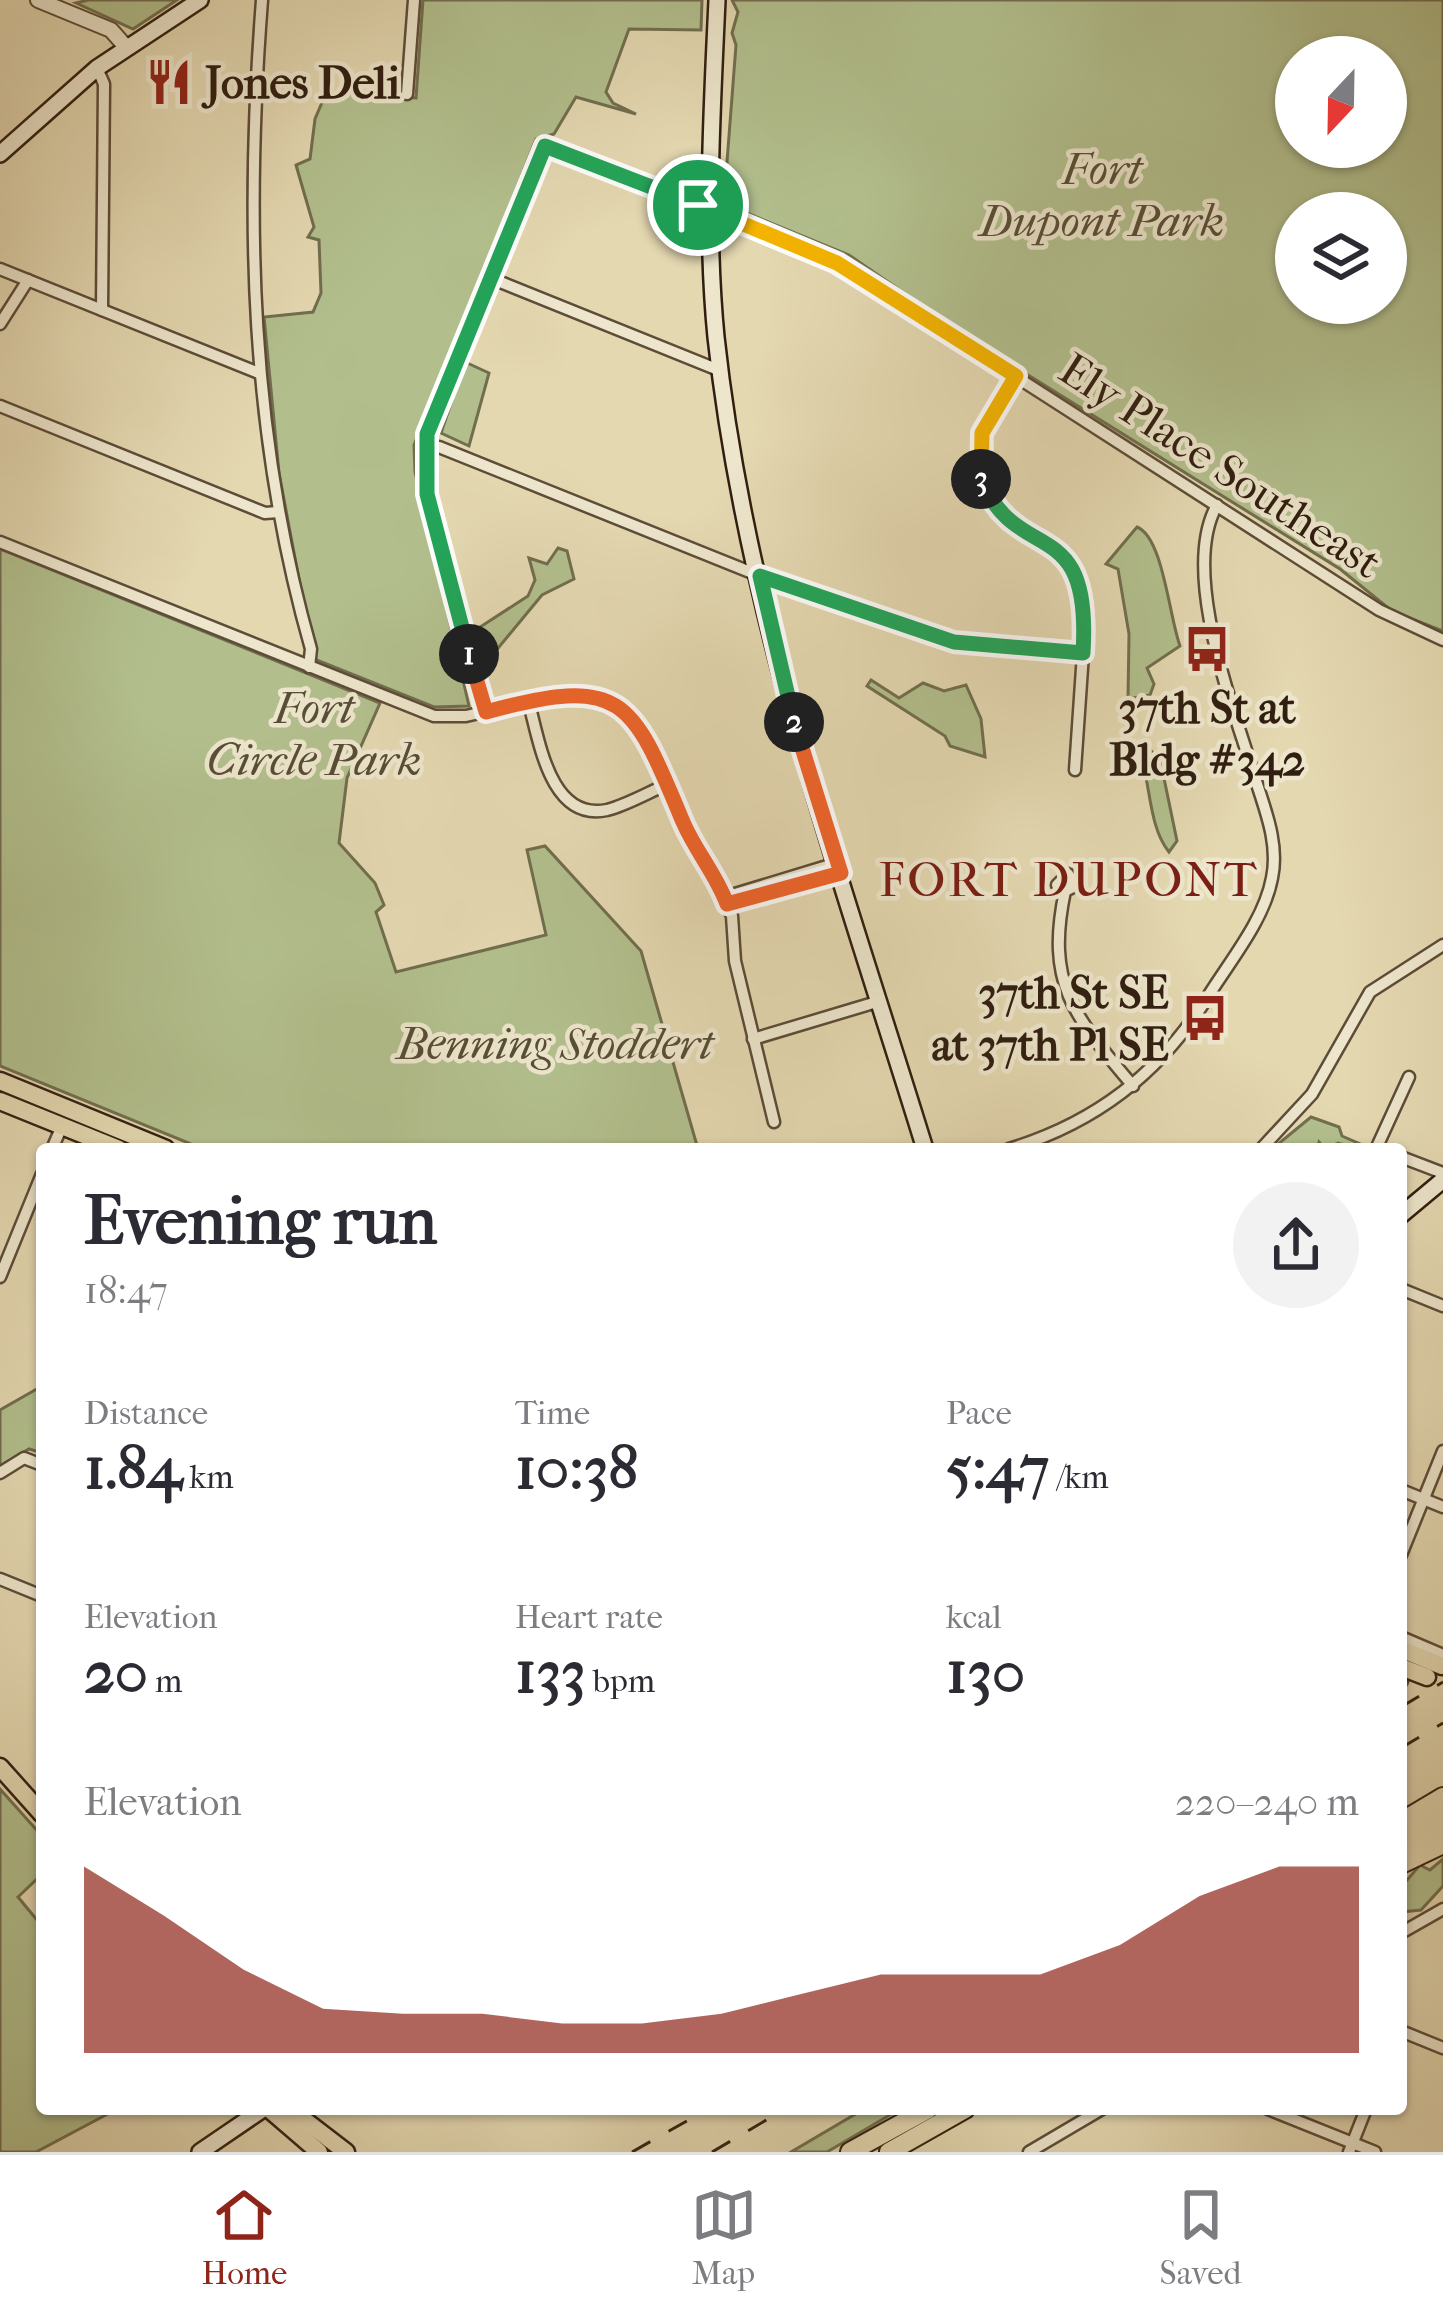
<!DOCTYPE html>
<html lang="en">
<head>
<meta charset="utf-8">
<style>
  body { margin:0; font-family:"IM FELL French Canon",serif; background:#f2f2f3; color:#2b2b33; height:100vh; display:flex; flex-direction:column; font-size:45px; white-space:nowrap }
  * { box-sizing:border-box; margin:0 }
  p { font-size:39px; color:#7c7c81 }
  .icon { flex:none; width:66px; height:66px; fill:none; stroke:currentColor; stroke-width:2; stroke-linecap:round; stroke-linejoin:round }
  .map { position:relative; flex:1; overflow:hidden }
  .details { position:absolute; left:36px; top:1143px; width:1371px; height:972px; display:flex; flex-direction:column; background:#fff; border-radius:12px; box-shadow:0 3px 9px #0004 }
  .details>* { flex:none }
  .needle { width:78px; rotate:202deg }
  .buttons { position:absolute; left:1275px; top:36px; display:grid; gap:24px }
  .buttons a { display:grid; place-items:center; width:132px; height:132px; border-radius:50%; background:#fff; box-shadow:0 3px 9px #0004; font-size:60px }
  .pin { position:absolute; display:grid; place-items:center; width:102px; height:102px; color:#fff; margin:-51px; border:6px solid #fff; border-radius:50%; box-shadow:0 3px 12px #0007 }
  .km { position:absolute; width:60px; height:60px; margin:-30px; border-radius:50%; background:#222; color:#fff; font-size:33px; line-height:60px; text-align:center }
  .round { display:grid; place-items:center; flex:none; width:126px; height:126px; border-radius:63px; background:#f2f2f3 }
  .overview { display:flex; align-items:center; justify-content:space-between; height:204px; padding:0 48px }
  h1 { font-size:66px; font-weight:700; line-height:90px }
  .stats { display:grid; grid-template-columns:repeat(3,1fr); gap:18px; height:204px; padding:12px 48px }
  .stats div { display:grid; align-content:center }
  .stats b { font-size:60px; font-weight:700 }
  .stats small { font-size:33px; font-weight:400 }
  .stats p { font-size:33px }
  .chart { height:336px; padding:24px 48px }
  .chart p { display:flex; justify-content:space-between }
  .chart svg { width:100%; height:216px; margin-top:12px; fill:#8f2418; opacity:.7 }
  .menu { display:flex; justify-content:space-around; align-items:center; height:168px; border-top:3px solid #e1e1e2; background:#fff; font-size:33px; color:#7c7c81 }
  .menu a { display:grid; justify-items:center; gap:6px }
  .menu .current { color:#8f2418 }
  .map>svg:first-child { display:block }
</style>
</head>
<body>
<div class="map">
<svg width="1443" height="2152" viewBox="0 0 1443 2152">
  <rect width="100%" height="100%" fill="#e4d8b1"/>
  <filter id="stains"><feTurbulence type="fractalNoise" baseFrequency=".00167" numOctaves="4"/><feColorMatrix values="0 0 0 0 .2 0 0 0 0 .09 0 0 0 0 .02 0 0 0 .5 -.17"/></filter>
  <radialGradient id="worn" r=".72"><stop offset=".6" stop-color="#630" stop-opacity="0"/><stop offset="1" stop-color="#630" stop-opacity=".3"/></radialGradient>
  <g fill="#b2bf8d" stroke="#716e4e" stroke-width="3" fill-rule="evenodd">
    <path d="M88 0H177L133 29 76 3Z"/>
    <path d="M423 0H702L701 30 629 29 606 92 613 103 636 114 576 97 554 134 536 139 414 445 415 472 469 706 434 707 314 659 279 473 264 317 313 312 321 293 319 240 308 237 314 227 296 165 310 159 315 119 326 93 416 98Z"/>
    <path d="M732 0H1443V631L1392 611 1340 569 978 344 849 255 737 209 725 188 736 45 732 33 738 12ZM1296 57H1386V147H1296ZM1296 213H1386V303H1296Z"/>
    <path d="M465 362 489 373 469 446 441 433Z"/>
    <path d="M1137 527C1163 537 1169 616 1180 646L1147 668 1154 684 1150 695 1128 699 1129 634 1118 569 1106 564Z"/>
    <path d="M558 548 567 551 574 579 542 595 489 659 477 629 528 596 535 580 529 558 547 564Z"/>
    <path d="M0 549 380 703 347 778 339 843 375 883 384 905 376 912 396 972 546 935 527 850 545 846 641 951 698 1149H203L0 1066Z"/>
    <path d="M871 680 899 698 923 683 944 691 966 685 981 719 985 757 950 746 945 736 867 686Z"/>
    <path d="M1146 744 1161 764 1177 841 1169 852C1148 826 1151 783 1139 750Z"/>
    <path d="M1311 1117 1339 1127 1342 1136 1360 1144 1359 1149 1338 1143 1325 1149 1319 1142 1317 1149H1272Z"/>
    <path d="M42 1386V1453L29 1449 0 1466V1410Z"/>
    <path d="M0 1789 42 1836V1874L18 1897 42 1926V2109H117L36 2152H0Z"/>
    <path d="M1443 1859V1886L1421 1910 1401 1912V1887L1420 1865 1430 1870Z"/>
    <path d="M864 2109H900L827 2152H791Z"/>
  </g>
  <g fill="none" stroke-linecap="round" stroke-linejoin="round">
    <defs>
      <g id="minor">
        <path d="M262 0C245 220 250 435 311 649L309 667"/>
        <path d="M97 68 104 84 102 310"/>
        <path d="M407 94 414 0"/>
        <path d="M0 269 259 373"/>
        <path d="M488 277 721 371"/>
        <path d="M0 324 28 280"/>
        <path d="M1016 376C903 545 1081 496 1086 610L1075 770"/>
        <path d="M0 406 265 513 278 512"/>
        <path d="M425 446 439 447 760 576 941 639 1083 653"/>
        <path d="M0 542 434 716H466L570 692 610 702 635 721 732 916 735 961 774 1122"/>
        <path d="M528 700C539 738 549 822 607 810 627 805 649 792 668 784"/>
        <path d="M486 712 438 543 424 456 440 399 545 145 850 270 1379 610 1443 640"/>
        <path d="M1065 891 1075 886 1068 874 1057 885 1065 891C1045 985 1075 1017 1133 1086"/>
        <path d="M725 897 837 863"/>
        <path d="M727 904 840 873"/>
        <path d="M753 1039 880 1001"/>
        <path d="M52 1149 62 1126"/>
        <path d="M1009 1149C1095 1123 1159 1074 1207 998 1229 962 1264 921 1272 878 1279 845 1266 812 1256 781 1235 712 1179 572 1217 505"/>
        <path d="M1261 1149 1312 1094 1370 992 1443 945"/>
        <path d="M1376 1149 1409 1077"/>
        <path d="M1401 1157 1443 1173"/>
        <path d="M0 1277 42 1174"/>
        <path d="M1401 1289 1443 1306"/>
        <path d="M0 1473 24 1458 42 1465"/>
        <path d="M1401 1490 1443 1507"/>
        <path d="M1401 1555 1443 1451"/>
        <path d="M0 1579 42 1596"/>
        <path d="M1401 1637 1443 1655"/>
        <path d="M1401 1681H1402"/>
        <path d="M1401 1933 1443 1909"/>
        <path d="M1401 2031 1443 2048"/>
        <path d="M1268 2109 1375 2152"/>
        <path d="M1029 2152 1102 2109"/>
        <path d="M1349 2152 1366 2109"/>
      </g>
      <path id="tertiary" d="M38 0 111 30 126 47"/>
      <g id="secondary">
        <path d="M717 0C712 112 705 225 716 337 746 616 843 883 925 1149"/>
        <path d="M0 154 97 68 200 0"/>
        <path d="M1401 1215 1443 1180"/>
        <path d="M200 2152 263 2109"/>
      </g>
      <g id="primary">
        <path d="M0 1081 166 1149"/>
        <path d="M0 1101 119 1149"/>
        <path d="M1401 1649 1442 1666"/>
        <path d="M1401 1667 1427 1677"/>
        <path d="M0 1767 42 1814"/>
        <path d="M269 2109 319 2152"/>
        <path d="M290 2109 346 2152"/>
      </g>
      <g id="motorway">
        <path d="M1401 1822 1443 1797"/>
        <path d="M1401 1835 1443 1812"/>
        <path d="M1401 1848 1443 1828"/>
        <path d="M1401 1864 1443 1844"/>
        <path d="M850 2152 928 2109"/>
        <path d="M889 2152 965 2109"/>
      </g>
    </defs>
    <use href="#minor" stroke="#5d4c38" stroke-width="15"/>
    <use href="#tertiary" stroke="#5d4c38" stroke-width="18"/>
    <use href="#secondary" stroke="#301e10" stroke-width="20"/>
    <use href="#primary" stroke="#301e10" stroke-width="21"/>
    <use href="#motorway" stroke="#301e10" stroke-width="22"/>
    <use href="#minor" stroke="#ede6cc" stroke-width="10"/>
    <use href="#tertiary" stroke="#ede6cc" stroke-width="14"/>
    <use href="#secondary" stroke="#ede6cc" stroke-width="15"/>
    <use href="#primary" stroke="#e4d8b1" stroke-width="16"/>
    <use href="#motorway" stroke="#e4d8b1" stroke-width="18"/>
    <g stroke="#301e10" stroke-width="3" stroke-dasharray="21 21" stroke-linecap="butt">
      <path d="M1401 1707 1443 1682"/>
      <path d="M1401 1748 1443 1723"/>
      <path d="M632 2152 708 2109"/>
      <path d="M712 2152 785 2109"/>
    </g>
  </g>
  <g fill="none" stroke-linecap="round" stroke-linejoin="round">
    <defs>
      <path id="split-1" d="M469 654 427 494V434L545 146 698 205"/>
      <path id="split-2" d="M469 654 486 712C623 674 632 699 683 822 696 852 716 874 727 904L841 873 794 722"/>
      <path id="split-3" d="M794 722 760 576 954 642 1083 653C1092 510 1018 568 981 479"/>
      <path id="split-4" d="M698 205 837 263 1016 376 982 433 981 479"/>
    </defs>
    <use href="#split-1" stroke="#fff" stroke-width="24"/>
    <use href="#split-2" stroke="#fff" stroke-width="24"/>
    <use href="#split-3" stroke="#fff" stroke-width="24"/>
    <use href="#split-4" stroke="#fff" stroke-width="24"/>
    <use href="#split-1" stroke="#22a559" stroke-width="15"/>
    <use href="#split-2" stroke="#f0652b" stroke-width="15"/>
    <use href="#split-3" stroke="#22a559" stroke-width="15"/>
    <use href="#split-4" stroke="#f5b400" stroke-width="15"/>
  </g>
  <defs>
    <symbol id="restaurant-bare" viewBox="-9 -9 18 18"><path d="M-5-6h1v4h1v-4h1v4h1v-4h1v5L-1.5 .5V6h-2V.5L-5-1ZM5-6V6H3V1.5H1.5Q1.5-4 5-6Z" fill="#8f2418" stroke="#ede6cc" stroke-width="2.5" paint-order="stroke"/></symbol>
    <symbol id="bus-bare" viewBox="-9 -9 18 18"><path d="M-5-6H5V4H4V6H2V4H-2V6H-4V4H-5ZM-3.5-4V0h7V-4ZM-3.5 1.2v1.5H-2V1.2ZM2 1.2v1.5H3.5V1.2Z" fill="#8f2418" stroke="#ede6cc" stroke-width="2.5" paint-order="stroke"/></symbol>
  </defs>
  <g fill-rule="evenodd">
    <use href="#restaurant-bare" x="136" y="49" width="66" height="66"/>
    <use href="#bus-bare" x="1174" y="616" width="66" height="66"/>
    <use href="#bus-bare" x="1172" y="985" width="66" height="66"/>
  </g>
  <g text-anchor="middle" stroke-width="9" stroke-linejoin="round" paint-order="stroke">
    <g font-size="45" font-weight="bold" fill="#301e10" stroke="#ede6cc" text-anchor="start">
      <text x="205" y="98">Jones Deli</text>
      <text x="1207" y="723" text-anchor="middle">37th St at<tspan x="1207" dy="52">Bldg #342</tspan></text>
      <text x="1169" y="1008" text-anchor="end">37th St SE<tspan x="1169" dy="52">at 37th Pl SE</tspan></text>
    </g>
    <g font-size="45" font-style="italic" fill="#574e36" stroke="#ede6cc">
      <text x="1102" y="184">Fort<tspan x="1102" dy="52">Dupont Park</tspan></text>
      <text x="314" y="723">Fort<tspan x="314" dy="52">Circle Park</tspan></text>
      <text x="555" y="1059">Benning Stoddert</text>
    </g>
    <g font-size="45" fill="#301e10" stroke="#ede6cc">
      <text transform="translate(1221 465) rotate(33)" y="16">Ely Place Southeast</text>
    </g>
    <g font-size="48" letter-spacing="3" fill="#7a1f14" stroke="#ede6cc">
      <text x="1069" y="896">FORT DUPONT</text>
    </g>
  </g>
  <rect width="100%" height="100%" filter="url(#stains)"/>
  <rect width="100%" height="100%" fill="url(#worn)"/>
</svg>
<div class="buttons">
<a><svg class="needle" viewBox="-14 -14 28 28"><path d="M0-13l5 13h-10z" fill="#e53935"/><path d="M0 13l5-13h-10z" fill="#7c7c81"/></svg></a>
<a><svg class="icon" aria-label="layers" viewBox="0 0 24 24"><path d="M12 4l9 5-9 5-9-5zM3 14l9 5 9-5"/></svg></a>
</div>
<div class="pin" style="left:698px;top:205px;background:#1e9e55"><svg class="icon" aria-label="arrive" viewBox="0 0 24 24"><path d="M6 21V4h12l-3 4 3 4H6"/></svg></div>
<b class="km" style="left:469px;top:654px">1</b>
<b class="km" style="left:794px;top:722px">2</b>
<b class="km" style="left:981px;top:479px">3</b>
<section class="details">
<div class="overview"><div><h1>Evening run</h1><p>18:47</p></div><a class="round"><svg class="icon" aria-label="share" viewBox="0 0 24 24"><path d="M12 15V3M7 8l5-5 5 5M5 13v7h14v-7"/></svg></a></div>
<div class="stats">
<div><p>Distance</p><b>1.84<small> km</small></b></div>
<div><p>Time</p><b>10:38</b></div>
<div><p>Pace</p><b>5:47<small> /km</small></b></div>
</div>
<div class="stats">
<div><p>Elevation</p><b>20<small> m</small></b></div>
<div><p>Heart rate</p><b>133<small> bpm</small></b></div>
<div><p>kcal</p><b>130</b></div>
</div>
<div class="chart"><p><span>Elevation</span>220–240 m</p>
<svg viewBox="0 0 160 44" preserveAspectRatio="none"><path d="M0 44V6L10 16L20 27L30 35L40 36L50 36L60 38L70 38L80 36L90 32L100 28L110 28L120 28L130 22L140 12L150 6L160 6V44z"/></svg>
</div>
</section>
</div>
<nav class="menu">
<a class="current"><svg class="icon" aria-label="home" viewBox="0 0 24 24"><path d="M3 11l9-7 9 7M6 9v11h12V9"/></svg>Home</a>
<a><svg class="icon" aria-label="map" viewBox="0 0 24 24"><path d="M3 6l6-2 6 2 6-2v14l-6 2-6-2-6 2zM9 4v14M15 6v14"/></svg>Map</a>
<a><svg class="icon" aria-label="saved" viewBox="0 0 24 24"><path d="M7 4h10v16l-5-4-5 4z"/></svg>Saved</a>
</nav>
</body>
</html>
